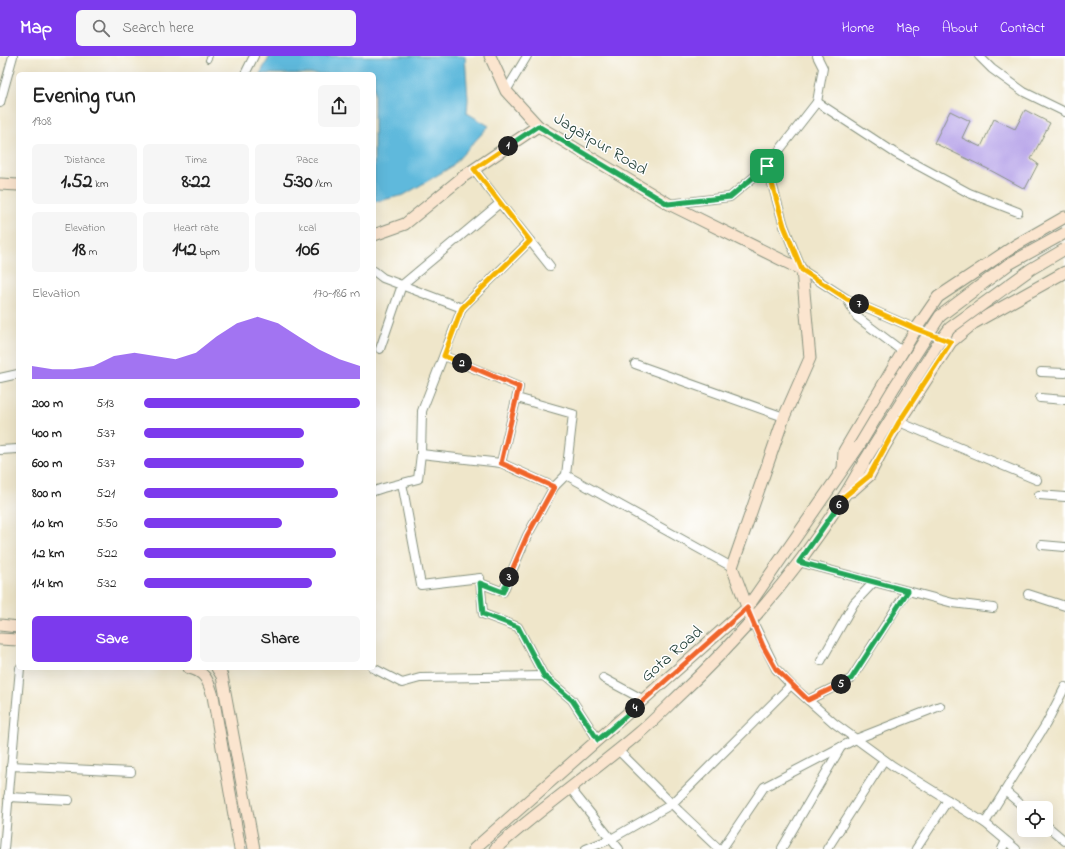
<!DOCTYPE html>
<html lang="en">
<head>
<meta charset="utf-8">
<style>
  body { margin:0; font-family:"Indie Flower",sans-serif; background:#f6f6f6; color:#222; height:100vh; display:flex; flex-direction:column; font-size:15px; white-space:nowrap }
  * { box-sizing:border-box; margin:0 }
  p { font-size:13px; color:#767676 }
  .icon { flex:none; width:22px; height:22px; fill:none; stroke:currentColor; stroke-width:2; stroke-linecap:round; stroke-linejoin:round }
  .map { position:relative; flex:1; overflow:hidden }
  .drawer { position:absolute; left:16px; top:16px; width:360px; height:598px; display:flex; flex-direction:column; background:#fff; border-radius:6px; box-shadow:0 4px 16px #0002 }
  .drawer>* { flex:none }
  .controls { position:absolute; left:1017px; top:745px; display:grid; gap:8px }
  .controls a { display:grid; place-items:center; width:36px; height:36px; border-radius:6px; background:#fff; box-shadow:0 4px 16px #0002; font-size:20px }
  .pin { position:absolute; display:grid; place-items:center; width:34px; height:34px; color:#fff; margin:-17px; border-radius:8px; box-shadow:0 2px 6px #0006 }
  .km { position:absolute; width:20px; height:20px; margin:-10px; border-radius:50%; background:#222; color:#fff; font-size:11px; line-height:20px; text-align:center }
  .round { display:grid; place-items:center; flex:none; width:42px; height:42px; border-radius:6px; background:#f6f6f6 }
  .overview { display:flex; align-items:center; justify-content:space-between; height:68px; padding:0 16px }
  h1 { font-size:22px; font-weight:700; line-height:30px }
  .figures { display:grid; grid-template-columns:repeat(3,1fr); gap:6px; height:68px; padding:4px 16px }
  .figures div { display:grid; align-content:center; border-radius:6px; background:#f6f6f6; text-align:center }
  .figures b { font-size:20px; font-weight:700 }
  .figures small { font-size:11px; font-weight:400 }
  .figures p { font-size:11px }
  .chart { height:112px; padding:8px 16px }
  .chart p { display:flex; justify-content:space-between }
  .chart svg { width:100%; height:72px; margin-top:4px; fill:#7c3aed; opacity:.7 }
  .action { display:flex; gap:8px; margin-top:auto; padding:8px 16px }
  .action a { flex:1; height:46px; border-radius:6px; background:#7c3aed; color:#fff; font-size:16px; font-weight:700; line-height:46px; text-align:center }
  .action a+a { background:#f6f6f6; color:#222 }
  ul { padding:0 16px; list-style:none; font-size:13px }
  li { display:grid; grid-template-columns:64px 48px 1fr; align-items:center; height:30px }
  li i { height:10px; border-radius:5px; background:#7c3aed }
  header { display:flex; align-items:center; gap:24px; box-sizing:border-box; height:56px; padding:0 20px; background:#7c3aed; color:#fff }
  header strong { font-size:19px }
  nav { display:flex; gap:22px; margin-inline-start:auto; font-size:14px }
  .search { width:280px; height:36px; background:#f6f6f6; display:flex; align-items:center; gap:10px; box-sizing:border-box; padding:0 14px; border-radius:6px; color:#767676; font-size:15px }
  .map>svg:first-child { display:block }
</style>
</head>
<body>
<header>
<strong>Map</strong>
<div class="search"><svg class="icon" aria-label="search" viewBox="0 0 24 24"><circle cx="10" cy="10" r="6"/><path d="M15 15l6 6"/></svg>Search here</div>
<nav><a>Home</a><a>Map</a><a>About</a><a>Contact</a></nav>
</header>
<div class="map">
<svg width="1065" height="793" viewBox="0 0 1065 793">
  <rect width="100%" height="100%" fill="#fff"/>
  <filter id="ink" filterUnits="userSpaceOnUse"><feTurbulence type="fractalNoise" baseFrequency=".025" numOctaves="2"/><feDisplacementMap in="SourceGraphic" scale="8" xChannelSelector="R" yChannelSelector="G"/><feConvolveMatrix kernelMatrix="1 2 1 2 8 2 1 2 1" color-interpolation-filters="sRGB"/></filter>
  <filter id="wash" filterUnits="userSpaceOnUse"><feTurbulence type="fractalNoise" baseFrequency=".012" numOctaves="4" result="noise"/><feDisplacementMap in="SourceGraphic" scale="16" xChannelSelector="R" yChannelSelector="G"/><feGaussianBlur stdDeviation="0.9" result="paint"/><feColorMatrix in="noise" values="0 0 0 0 0 0 0 0 0 0 0 0 0 0 0 0 0 1.4 0 .05"/><feComposite in="paint" operator="in"/></filter>
  <g filter="url(#wash)">
    <rect width="100%" height="100%" fill="#efe6ca"/>
    <path fill="#5fb9dc" stroke="#3f7b88" d="M270 0H465L468 43 467 57 489 70 451 111 404 139 374 146V18H260Z"/>
    <g id="blocks">
      <path fill="#b7a4e9" d="M1025 54 1050 67 1031 103 1038 108 1025 133 988 113 934 87 950 55 970 65 962 82 981 91 994 63 1015 73Z"/>
    </g>
  </g>
  <g filter="url(#ink)">
    <use href="#blocks" fill-opacity="0" stroke="#87927f" stroke-width="1"/>
    <g fill="none" stroke-linecap="round" stroke-linejoin="round">
      <defs>
        <path id="lane" d="M208 4 210 0"/>
        <g id="street">
          <path d="M979 0 992 13 1024 36 1065 56"/>
          <path d="M245 18 254 0"/>
          <path d="M506 35 527 0"/>
          <path d="M817 46 895 97 969 137 1018 156"/>
          <path d="M0 47 13 0"/>
          <path d="M767 110 784 170 802 214 847 243 916 273 946 284"/>
          <path d="M500 147 550 210"/>
          <path d="M669 148 730 141 767 110 817 46 823 12 817 0"/>
          <path d="M374 215 383 222 462 252 422 355 421 398 418 423 383 432 374 435"/>
          <path d="M847 243 857 261 902 295"/>
          <path d="M462 252 530 185"/>
          <path d="M380 293 402 229 500 147 474 113"/>
          <path d="M635 308 784 361"/>
          <path d="M1041 316 1065 317"/>
          <path d="M0 322 18 318"/>
          <path d="M517 342 573 358 566 419"/>
          <path d="M1040 342 1065 344"/>
          <path d="M899 366 1037 424"/>
          <path d="M0 394 18 393"/>
          <path d="M421 398 501 407 519 331 444 300"/>
          <path d="M501 407 554 431 566 419 732 511"/>
          <path d="M402 427 421 529 480 522 483 558 518 571 544 620"/>
          <path d="M1039 439 1065 441"/>
          <path d="M1042 489 1065 491"/>
          <path d="M799 506 953 547 993 552"/>
          <path d="M480 527 503 536 527 480 554 431"/>
          <path d="M1028 538 1065 550"/>
          <path d="M752 564 776 613 791 629 834 667 893 710 985 767 1046 668 1065 631"/>
          <path d="M821 605 854 547 874 526"/>
          <path d="M373 612 402 627 420 622 544 620 572 644 598 684"/>
          <path d="M603 622 644 644"/>
          <path d="M808 644 851 623 907 535"/>
          <path d="M618 694 679 755 719 793"/>
          <path d="M11 710 131 716"/>
          <path d="M570 732 619 793"/>
          <path d="M1005 735 1025 752"/>
          <path d="M8 741 69 744"/>
          <path d="M985 767 1016 793"/>
          <path d="M1046 769 1065 785"/>
          <path d="M782 792 841 691"/>
          <path d="M4 793 20 612"/>
          <path d="M586 793 611 783 672 748 791 629"/>
          <path d="M722 793 764 731 856 683 940 650"/>
          <path d="M827 793 884 704"/>
          <path d="M916 793 948 744"/>
          <path d="M1002 793 1006 785"/>
        </g>
        <g id="secondary">
          <path d="M490 0 506 35 538 70 669 148 802 214 810 302 784 361 732 511 752 564"/>
          <path d="M0 128 18 129"/>
          <path d="M374 179 405 168 464 120 538 70"/>
          <path d="M843 413 844 395 916 273 938 241 1016 189 1065 161"/>
          <path d="M852 435 869 420 883 393 899 366 951 286 974 267 1065 216"/>
          <path d="M0 569 18 571"/>
          <path d="M0 583 18 584"/>
          <path d="M189 612C206 616 208 625 213 640L240 793"/>
          <path d="M217 612 222 620 254 793"/>
          <path d="M474 793 747 552 859 390"/>
          <path d="M495 793C541 752 592 717 639 677 651 667 663 655 674 644 748 575 815 495 864 406"/>
        </g>
      </defs>
      <use href="#lane" stroke="#87927f" stroke-width="6"/>
      <use href="#street" stroke="#87927f" stroke-width="10"/>
      <use href="#secondary" stroke="#87927f" stroke-width="13"/>
      <use href="#lane" stroke="#fff" stroke-width="4"/>
      <use href="#street" stroke="#fff" stroke-width="8"/>
      <use href="#secondary" stroke="#fbe5cf" stroke-width="11"/>
      <defs>
        <g id="secondary-bridge">
          <path d="M859 390 895 330 940 260 1009 208 1065 177"/>
          <path d="M864 406 935 292 950 272 1031 213 1065 193"/>
        </g>
      </defs>
      <use href="#secondary-bridge" stroke="#87927f" stroke-width="13" stroke-linecap="butt"/>
      <use href="#secondary-bridge" stroke="#fbe5cf" stroke-width="11"/>
    </g>
  </g>
  <g fill="none" stroke-linecap="round" stroke-linejoin="round" filter="url(#ink)">
    <defs>
      <path id="split-1" d="M508 90 538 70 668 148 730 141 767 110"/>
      <path id="split-2" d="M462 307 444 300 462 252 530 185 474 113 508 90"/>
      <path id="split-3" d="M462 307 519 331 501 407 554 431 527 480 509 521"/>
      <path id="split-4" d="M509 521 503 536 480 527 483 558 518 571 544 620 572 644 598 684 635 652"/>
      <path id="split-5" d="M635 652 747 552 763 590 776 613 808 644 841 628"/>
      <path id="split-6" d="M839 449 799 506 908 535 851 623 841 628"/>
      <path id="split-7" d="M839 449 845 440 869 420 899 366 951 286 916 273 859 248"/>
      <path id="split-8" d="M767 110 784 170 802 214 847 243 859 248"/>
    </defs>
    <use href="#split-1" stroke="#fff" stroke-width="8"/>
    <use href="#split-2" stroke="#fff" stroke-width="8"/>
    <use href="#split-3" stroke="#fff" stroke-width="8"/>
    <use href="#split-4" stroke="#fff" stroke-width="8"/>
    <use href="#split-5" stroke="#fff" stroke-width="8"/>
    <use href="#split-6" stroke="#fff" stroke-width="8"/>
    <use href="#split-7" stroke="#fff" stroke-width="8"/>
    <use href="#split-8" stroke="#fff" stroke-width="8"/>
    <use href="#split-1" stroke="#22a559" stroke-width="5"/>
    <use href="#split-2" stroke="#f5b400" stroke-width="5"/>
    <use href="#split-3" stroke="#f0652b" stroke-width="5"/>
    <use href="#split-4" stroke="#22a559" stroke-width="5"/>
    <use href="#split-5" stroke="#f0652b" stroke-width="5"/>
    <use href="#split-6" stroke="#22a559" stroke-width="5"/>
    <use href="#split-7" stroke="#f5b400" stroke-width="5"/>
    <use href="#split-8" stroke="#f5b400" stroke-width="5"/>
  </g>
  <g text-anchor="middle" stroke-width="3" stroke-linejoin="round" paint-order="stroke">
    <g font-size="17" fill="#1f3d34" stroke="#fff">
      <text transform="translate(601 87) rotate(31)" y="6">Jagatpur Road</text>
      <text transform="translate(671 597) rotate(-41)" y="6">Gota Road</text>
    </g>
  </g>
</svg>
<div class="controls">
<a><svg class="icon" aria-label="locate" viewBox="0 0 24 24"><circle cx="12" cy="12" r="6"/><path d="M12 2v4M12 18v4M2 12h4M18 12h4"/></svg></a>
</div>
<div class="pin" style="left:767px;top:110px;background:#1e9e55"><svg class="icon" aria-label="arrive" viewBox="0 0 24 24"><path d="M6 21V4h12l-3 4 3 4H6"/></svg></div>
<b class="km" style="left:508px;top:90px">1</b>
<b class="km" style="left:462px;top:307px">2</b>
<b class="km" style="left:509px;top:521px">3</b>
<b class="km" style="left:635px;top:652px">4</b>
<b class="km" style="left:841px;top:628px">5</b>
<b class="km" style="left:839px;top:449px">6</b>
<b class="km" style="left:859px;top:248px">7</b>
<section class="drawer">
<div class="overview"><div><h1>Evening run</h1><p>19:08</p></div><a class="round"><svg class="icon" aria-label="share" viewBox="0 0 24 24"><path d="M12 15V3M7 8l5-5 5 5M5 13v7h14v-7"/></svg></a></div>
<div class="figures">
<div><p>Distance</p><b>1.52<small> km</small></b></div>
<div><p>Time</p><b>8:22</b></div>
<div><p>Pace</p><b>5:30<small> /km</small></b></div>
</div>
<div class="figures">
<div><p>Elevation</p><b>18<small> m</small></b></div>
<div><p>Heart rate</p><b>142<small> bpm</small></b></div>
<div><p>kcal</p><b>106</b></div>
</div>
<div class="chart"><p><span>Elevation</span>170–186 m</p>
<svg viewBox="0 0 160 44" preserveAspectRatio="none"><path d="M0 44V36L10 38L20 38L30 36L40 30L50 28L60 30L70 32L80 28L90 18L100 10L110 6L120 10L130 18L140 26L150 32L160 36V44z"/></svg>
</div>
<ul>
<li><b>200 m</b>5:13<i style="width:100%"></i></li>
<li><b>400 m</b>5:37<i style="width:74%"></i></li>
<li><b>600 m</b>5:37<i style="width:74%"></i></li>
<li><b>800 m</b>5:21<i style="width:90%"></i></li>
<li><b>1.0 km</b>5:50<i style="width:64%"></i></li>
<li><b>1.2 km</b>5:22<i style="width:89%"></i></li>
<li><b>1.4 km</b>5:32<i style="width:78%"></i></li>
</ul>
<div class="action"><a>Save</a><a>Share</a></div>
</section>
</div>
</body>
</html>
